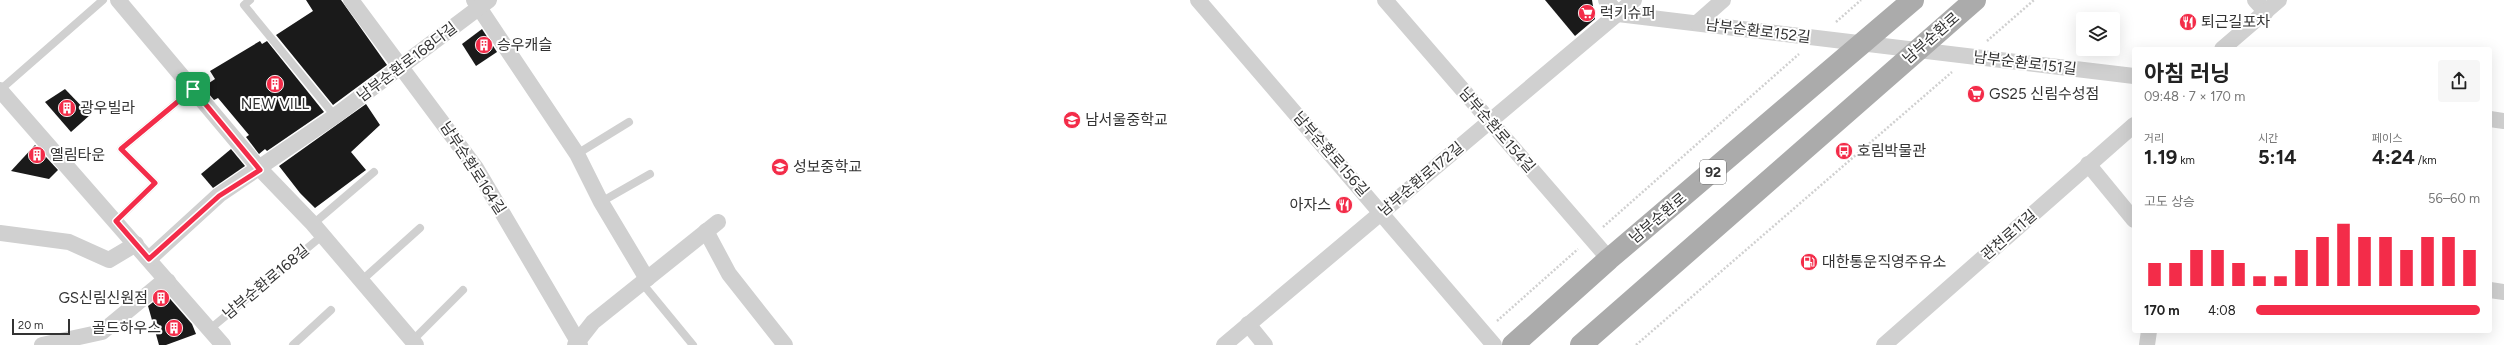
<!DOCTYPE html>
<html lang="ko">
<head>
<meta charset="utf-8">
<style>
  body { margin:0; font-family:Figtree,"Noto Sans KR",sans-serif; background:#f6f6f6; color:#222; height:100vh; display:flex; flex-direction:column; font-size:15px; white-space:nowrap }
  * { box-sizing:border-box; margin:0 }
  p { font-size:13px; color:#767676 }
  .icon { flex:none; width:22px; height:22px; fill:none; stroke:currentColor; stroke-width:2; stroke-linecap:round; stroke-linejoin:round }
  .map { position:relative; flex:1; overflow:hidden }
  .details { position:absolute; left:2132px; top:47px; width:360px; height:286px; display:flex; flex-direction:column; background:#fff; border-radius:4px; box-shadow:0 4px 16px #0002 }
  .details>* { flex:none }
  .controls { position:absolute; left:2076px; top:12px; display:grid; gap:8px }
  .controls a { display:grid; place-items:center; width:44px; height:44px; border-radius:4px; background:#fff; box-shadow:0 4px 16px #0002; font-size:20px }
  .scale { position:absolute; left:12px; bottom:10px; width:58px; box-sizing:border-box; padding-left:4px; border:2px solid #333; border-top:0; font-size:11px; line-height:14px; white-space:nowrap; color:#333; -webkit-text-stroke:3px #fff; paint-order:stroke }
  .pin { position:absolute; display:grid; place-items:center; width:34px; height:34px; color:#fff; margin:-17px; border-radius:8px; box-shadow:0 2px 6px #0006 }
  .round { display:grid; place-items:center; flex:none; width:42px; height:42px; border-radius:4px; background:#f6f6f6 }
  .overview { display:flex; align-items:center; justify-content:space-between; height:68px; padding:0 12px }
  h1 { font-size:22px; font-weight:700; line-height:30px }
  .metrics { display:grid; grid-template-columns:repeat(3,1fr); gap:6px; height:68px; padding:4px 12px }
  .metrics div { display:grid; align-content:center }
  .metrics b { font-size:20px; font-weight:700 }
  .metrics small { font-size:11px; font-weight:400 }
  .metrics p { font-size:11px }
  .chart { height:112px; padding:8px 12px }
  .chart p { display:flex; justify-content:space-between }
  .chart svg { width:100%; height:72px; margin-top:4px; stroke:#f32c49; stroke-width:6 }
  ul { padding:0 12px; list-style:none; font-size:13px }
  li { display:grid; grid-template-columns:64px 48px 1fr; align-items:center; height:30px }
  li i { height:10px; border-radius:5px; background:#f32c49 }
  .map>svg:first-child { display:block }
</style>
</head>
<body>
<div class="map">
<svg width="2504" height="345" viewBox="0 0 2504 345">
  <rect width="100%" height="100%" fill="#fff"/>
  <g fill="#1a1a1a">
    <path d="M306 0H341L387 65 333 105 276 35 313 11Z"/>
    <path d="M1545 0H1592L1595 19 1575 36Z"/>
    <path d="M482 29 497 52 476 66 462 44Z"/>
    <path d="M260 41 262 44 267 41 324 112 267 151 265 149 259 154 246 137 249 135 218 98 214 100 203 87 215 79 210 71Z"/>
    <path d="M65 89 90 115 71 132 45 102Z"/>
    <path d="M366 104 380 125 351 152 366 170 315 208 300 193 279 166Z"/>
    <path d="M35 145 58 170 49 179 11 171Z"/>
    <path d="M231 149 245 166 213 188 201 174Z"/>
    <path d="M165 293 192 324 196 334 166 345H159L148 306Z"/>
  </g>
  <g fill="none" stroke-linecap="round" stroke-linejoin="round">
    <g stroke="#d0d0d0" stroke-width="2.5" stroke-dasharray="2 2" stroke-linecap="butt">
      <path d="M1836 22 1861 0"/>
      <path d="M1987 41 2034 0"/>
      <path d="M1603 227 1799 54"/>
      <path d="M1497 321 1578 249"/>
      <path d="M1636 345 1952 72"/>
    </g>
    <g stroke="#d0d0d0" stroke-width="8">
      <path d="M250 0 244 5 335 116"/>
      <path d="M0 90 103 0"/>
      <path d="M577 154 629 122"/>
      <path d="M601 202 650 174"/>
      <path d="M116 221 155 183 121 149 193 89"/>
      <path d="M313 224 374 172"/>
      <path d="M361 281 420 228"/>
      <path d="M642 283 693 345"/>
      <path d="M210 329 323 235"/>
      <path d="M411 342 463 290"/>
      <path d="M293 345 331 310"/>
    </g>
    <g stroke="#d0d0d0" stroke-width="16">
      <path d="M118 0 260 169 313 224 416 345"/>
      <path d="M351 0 476 168 580 345"/>
      <path d="M474 0 577 154 601 202 647 279"/>
      <path d="M1198 0 1494 345"/>
      <path d="M1385 0 1609 259"/>
      <path d="M1606 0 1618 14 2134 76"/>
      <path d="M2255 0 2266 12"/>
      <path d="M1697 23 1723 0"/>
      <path d="M2222 49 2279 0"/>
      <path d="M0 90 223 345"/>
      <path d="M2490 119 2504 121"/>
      <path d="M2088 164 2134 220"/>
      <path d="M706 231 729 274 785 345"/>
      <path d="M0 233 69 242 109 260 136 244"/>
      <path d="M149 259 219 195 335 116 489 0"/>
      <path d="M2490 290 2504 292"/>
      <path d="M1248 324 1265 345"/>
      <path d="M42 345 102 332 165 280 168 281"/>
      <path d="M575 345 593 322 718 222"/>
      <path d="M1224 345 1634 0"/>
      <path d="M1884 345 2134 125"/>
      <path d="M2147 345 2149 331"/>
    </g>
    <g stroke="#ababab" stroke-width="22">
      <path d="M1513 345 1609 259 1913 0"/>
      <path d="M1581 345 1975 0"/>
    </g>
  </g>
  <g fill="none" stroke-linecap="round" stroke-linejoin="round">
    <defs>
      <path id="route" d="M193 89 260 170 219 196 149 259 116 221 155 183 121 149Z"/>
    </defs>
    <use href="#route" stroke="#fff" stroke-width="8"/>
    <use href="#route" stroke="#f32c49" stroke-width="5"/>
  </g>
  <defs>
    <symbol id="supermarket-disc" viewBox="-11 -11 22 22"><circle r="9.5" fill="#f32c49" stroke="#fff"/><path d="M-6-5.5h2.5l.6 2H6L4.5 2H-2.5L-4.4-4H-6ZM-1.5 3.2a1.3 1.3 0 1 0 .1 0ZM3 3.2a1.3 1.3 0 1 0 .1 0Z" fill="#fff"/></symbol>
    <symbol id="restaurant-disc" viewBox="-11 -11 22 22"><circle r="9.5" fill="#f32c49" stroke="#fff"/><path d="M-5-6h1v4h1v-4h1v4h1v-4h1v5L-1.5 .5V6h-2V.5L-5-1ZM5-6V6H3V1.5H1.5Q1.5-4 5-6Z" fill="#fff"/></symbol>
    <symbol id="building-disc" viewBox="-11 -11 22 22"><circle r="9.5" fill="#f32c49" stroke="#fff"/><path d="M-4-6H4V6H1V3H-1V6H-4ZM-2.5-4.3h1.7v1.8h-1.7ZM.8-4.3h1.7v1.8H.8ZM-2.5-1h1.7V.8h-1.7ZM.8-1h1.7V.8H.8Z" fill="#fff"/></symbol>
    <symbol id="school-disc" viewBox="-11 -11 22 22"><circle r="9.5" fill="#f32c49" stroke="#fff"/><path d="M0-5L7-2L0 1L-7-2ZM-4 1L0 2.5L4 1V4Q0 6-4 4Z" fill="#fff"/></symbol>
    <symbol id="bus-disc" viewBox="-11 -11 22 22"><circle r="9.5" fill="#f32c49" stroke="#fff"/><path d="M-5-6H5V4H4V6H2V4H-2V6H-4V4H-5ZM-3.5-4V0h7V-4ZM-3.5 1.2v1.5H-2V1.2ZM2 1.2v1.5H3.5V1.2Z" fill="#fff"/></symbol>
    <symbol id="fuel-disc" viewBox="-11 -11 22 22"><circle r="9.5" fill="#f32c49" stroke="#fff"/><path d="M-5.5-6h7V0h2V4h1.3V-2.5L3-4.5l.8-.8L6-3V5H2.5V1h-1V6h-7ZM-4.2-4.7v3.2H.2V-4.7Z" fill="#fff"/></symbol>
  </defs>
  <g fill-rule="evenodd">
    <use href="#supermarket-disc" x="1577" y="3" width="20" height="20"/>
    <use href="#restaurant-disc" x="2178" y="12" width="20" height="20"/>
    <use href="#building-disc" x="474" y="35" width="20" height="20"/>
    <use href="#building-disc" x="265" y="74" width="20" height="20"/>
    <use href="#supermarket-disc" x="1966" y="84" width="20" height="20"/>
    <use href="#building-disc" x="57" y="98" width="20" height="20"/>
    <use href="#school-disc" x="1062" y="110" width="20" height="20"/>
    <use href="#bus-disc" x="1834" y="141" width="20" height="20"/>
    <use href="#building-disc" x="27" y="145" width="20" height="20"/>
    <use href="#school-disc" x="770" y="157" width="20" height="20"/>
    <use href="#restaurant-disc" x="1334" y="195" width="20" height="20"/>
    <use href="#fuel-disc" x="1799" y="252" width="20" height="20"/>
    <use href="#building-disc" x="151" y="288" width="20" height="20"/>
    <use href="#building-disc" x="164" y="318" width="20" height="20"/>
  </g>
  <g text-anchor="middle" stroke-width="4" stroke-linejoin="round" paint-order="stroke">
    <rect fill="#fff" stroke="#707070" stroke-width="1" x="1700" y="160" width="26" height="24" rx="3"/>
    <g font-size="14" font-weight="bold" fill="#333">
      <text x="1713" y="177">92</text>
    </g>
    <g font-size="15" fill="#333" stroke="#fff" text-anchor="start">
      <text x="1600" y="18">럭키슈퍼</text>
      <text x="2201" y="27">퇴근길포차</text>
      <text x="497" y="50">승우캐슬</text>
      <text x="1989" y="99">GS25 신림수성점</text>
      <text x="275" y="109" text-anchor="middle">NEW VILL</text>
      <text x="80" y="113">광우빌라</text>
      <text x="1085" y="125">남서울중학교</text>
      <text x="1857" y="156">호림박물관</text>
      <text x="50" y="160">옐림타운</text>
      <text x="793" y="172">성보중학교</text>
      <text x="1331" y="210" text-anchor="end">아자스</text>
      <text x="1822" y="267">대한통운직영주유소</text>
      <text x="148" y="303" text-anchor="end">GS신림신원점</text>
      <text x="161" y="333" text-anchor="end">골드하우스</text>
    </g>
    <g font-size="15" fill="#333" stroke="#fff">
      <text transform="translate(1758 31) rotate(7)" y="5">남부순환로152길</text>
      <text transform="translate(1931 38) rotate(-41)" y="5">남부순환로</text>
      <text transform="translate(407 62) rotate(-37)" y="5">남부순환로168다길</text>
      <text transform="translate(2025 63) rotate(7)" y="5">남부순환로151길</text>
      <text transform="translate(1497 130) rotate(49)" y="5">남부순환로154길</text>
      <text transform="translate(1331 154) rotate(49)" y="5">남부순환로156길</text>
      <text transform="translate(473 168) rotate(57)" y="5">남부순환로164길</text>
      <text transform="translate(1421 179) rotate(-40)" y="5">남부순환로172길</text>
      <text transform="translate(1658 218) rotate(-40)" y="5">남부순환로</text>
      <text transform="translate(2009 235) rotate(-41)" y="5">관천로11길</text>
      <text transform="translate(266 282) rotate(-40)" y="5">남부순환로168길</text>
    </g>
  </g>
</svg>
<div class="controls">
<a><svg class="icon" aria-label="layers" viewBox="0 0 24 24"><path d="M12 4l9 5-9 5-9-5zM3 14l9 5 9-5"/></svg></a>
</div>
<div class="scale">20 m</div>
<div class="pin" style="left:193px;top:89px;background:#1e9e55"><svg class="icon" aria-label="arrive" viewBox="0 0 24 24"><path d="M6 21V4h12l-3 4 3 4H6"/></svg></div>
<section class="details">
<div class="overview"><div><h1>아침 러닝</h1><p>09:48 · 7 × 170 m</p></div><a class="round"><svg class="icon" aria-label="share" viewBox="0 0 24 24"><path d="M12 15V3M7 8l5-5 5 5M5 13v7h14v-7"/></svg></a></div>
<div class="metrics">
<div><p>거리</p><b>1.19<small> km</small></b></div>
<div><p>시간</p><b>5:14</b></div>
<div><p>페이스</p><b>4:24<small> /km</small></b></div>
</div>
<div class="chart"><p><span>고도 상승</span>56–60 m</p>
<svg viewBox="0 0 160 44" preserveAspectRatio="none"><path d="M5 44V30M15 44V30M25 44V22M35 44V22M45 44V30M55 44V38M65 44V38M75 44V22M85 44V14M95 44V6M105 44V14M115 44V14M125 44V22M135 44V14M145 44V14M155 44V22"/></svg>
</div>
<ul>
<li><b>170 m</b>4:08<i style="width:100%"></i></li>
</ul>
</section>
</div>
</body>
</html>
